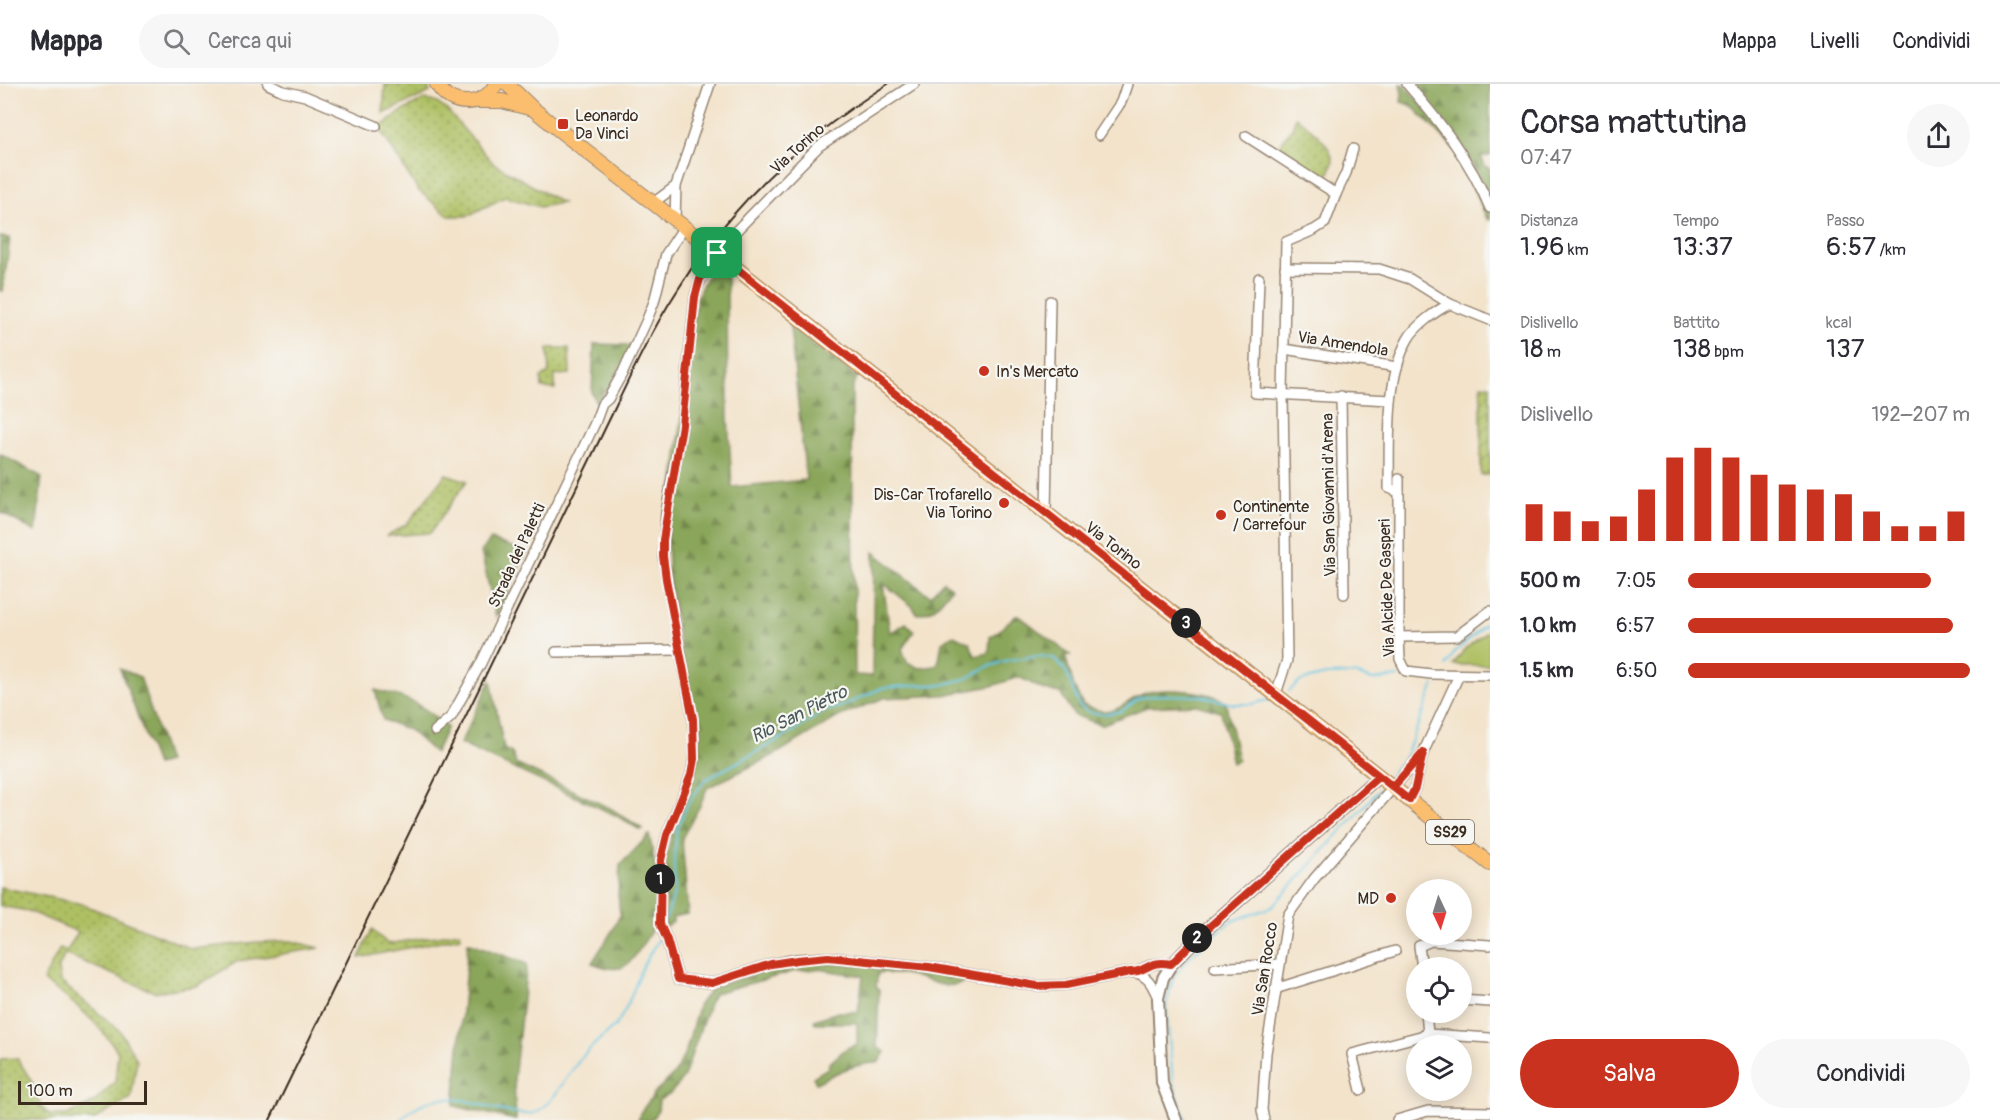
<!DOCTYPE html>
<html lang="it">
<head>
<meta charset="utf-8">
<style>
  body { margin:0; font-family:Pangolin,sans-serif; background:#f7f7f7; color:#2b2b33; height:100vh; display:flex; flex-direction:column; font-size:22px; white-space:nowrap }
  * { box-sizing:border-box; margin:0 }
  p { font-size:20px; color:#7c7c81 }
  .icon { flex:none; width:33px; height:33px; fill:none; stroke:currentColor; stroke-width:2; stroke-linecap:round; stroke-linejoin:round }
  .map { position:relative; flex:1; overflow:hidden }
  .side { display:flex; flex-direction:column; background:#fff; width:510px }
  .side>* { flex:none }
  .needle { width:39px; rotate:176deg }
  .buttons { position:absolute; left:1406px; top:795px; display:grid; gap:12px }
  .buttons a { display:grid; place-items:center; width:66px; height:66px; border-radius:50%; background:#fff; box-shadow:0 3px 15px #0003; font-size:30px }
  .scale { position:absolute; left:18px; bottom:15px; width:129px; box-sizing:border-box; padding-left:6px; border:3px solid #3b2a1e; border-top:0; font-size:16px; line-height:21px; white-space:nowrap; color:#3b2a1e; -webkit-text-stroke:4px #f6f6f2; paint-order:stroke }
  .pin { position:absolute; display:grid; place-items:center; width:51px; height:51px; color:#fff; margin:-26px; border-radius:12px; box-shadow:0 3px 9px #0006 }
  .km { position:absolute; width:30px; height:30px; margin:-15px; border-radius:50%; background:#222; color:#fff; font-size:16px; line-height:30px; text-align:center }
  .round { display:grid; place-items:center; flex:none; width:63px; height:63px; border-radius:32px; background:#f7f7f7 }
  .summary { display:flex; align-items:center; justify-content:space-between; height:102px; padding:0 30px }
  h1 { font-size:33px; font-weight:600; line-height:45px }
  .metrics { display:grid; grid-template-columns:repeat(3,1fr); gap:9px; height:102px; padding:6px 30px }
  .metrics div { display:grid; align-content:center }
  .metrics b { font-size:26px; font-weight:600 }
  .metrics small { font-size:16px; font-weight:400 }
  .metrics p { font-size:16px }
  .chart { height:168px; padding:12px 30px }
  .chart p { display:flex; justify-content:space-between }
  .chart svg { width:100%; height:108px; margin-top:6px; stroke:#c8321e; stroke-width:6 }
  .primary-button { display:flex; gap:12px; margin-top:auto; padding:12px 30px }
  .primary-button a { flex:1; height:69px; border-radius:36px; background:#c8321e; color:#fff; font-size:24px; font-weight:600; line-height:69px; text-align:center }
  .primary-button a+a { background:#f7f7f7; color:#2b2b33 }
  ul { padding:0 30px; list-style:none; font-size:20px }
  li { display:grid; grid-template-columns:96px 72px 1fr; align-items:center; height:45px }
  li i { height:15px; border-radius:8px; background:#c8321e }
  header { display:flex; align-items:center; gap:36px; box-sizing:border-box; height:84px; padding:0 30px; background:#fff; border-bottom:2px solid #e1e1e2 }
  header strong { font-size:28px }
  nav { display:flex; gap:33px; margin-inline-start:auto; font-size:21px }
  .search { width:420px; height:54px; background:#f7f7f7; display:flex; align-items:center; gap:15px; box-sizing:border-box; padding:0 21px; border-radius:33px; color:#7c7c81; font-size:22px }
  main { display:flex; flex:1; min-height:0 }
  .map>svg:first-child { display:block }
</style>
</head>
<body>
<header>
<strong>Mappa</strong>
<div class="search"><svg class="icon" aria-label="search" viewBox="0 0 24 24"><circle cx="10" cy="10" r="6"/><path d="M15 15l6 6"/></svg>Cerca qui</div>
<nav><a>Mappa</a><a>Livelli</a><a>Condividi</a></nav>
</header>
<main>
<div class="map">
<svg width="1490" height="1036" viewBox="0 0 1490 1036">
  <defs>
    <pattern id="grass-dots" width="8" height="8" patternUnits="userSpaceOnUse" patternTransform="scale(1.5)"><rect width="8" height="8" fill="#aec064"/><path d="M2 2h.1M6 6h.1" fill="none" stroke="#8f9c52" stroke-width="1.8" stroke-linecap="round"/></pattern>
    <pattern id="forest-firs" width="22" height="20" patternUnits="userSpaceOnUse" patternTransform="scale(1.5)"><rect width="22" height="20" fill="#8aa65a"/><path d="M5 1l3.5 6h-7zM16 11l3.5 6h-7z" fill="#72874a"/></pattern>
    <pattern id="garden-furrows" width="10" height="10" patternUnits="userSpaceOnUse" patternTransform="scale(1.5)"><rect width="10" height="10" fill="#aec064"/><path d="M-1 1l2-2M0 10L10 0M9 11l2-2" fill="none" stroke="#8f9c52"/></pattern>
  </defs>
  <rect width="100%" height="100%" fill="#f6f6f2"/>
  <filter id="ink" filterUnits="userSpaceOnUse"><feTurbulence type="fractalNoise" baseFrequency=".0167" numOctaves="2"/><feDisplacementMap in="SourceGraphic" scale="12" xChannelSelector="R" yChannelSelector="G"/><feConvolveMatrix kernelMatrix="1 2 1 2 8 2 1 2 1" color-interpolation-filters="sRGB"/></filter>
  <filter id="wash" filterUnits="userSpaceOnUse"><feTurbulence type="fractalNoise" baseFrequency=".008" numOctaves="4" result="noise"/><feDisplacementMap in="SourceGraphic" scale="24" xChannelSelector="R" yChannelSelector="G"/><feGaussianBlur stdDeviation="1.35" result="paint"/><feColorMatrix in="noise" values="0 0 0 0 0 0 0 0 0 0 0 0 0 0 0 0 0 1.4 0 .05"/><feComposite in="paint" operator="in"/></filter>
  <g filter="url(#wash)">
    <rect width="100%" height="100%" fill="#f3e3cb"/>
    <g fill="url(#grass-dots)" stroke="#747541" stroke-width="1.5">
      <path d="M385 0H427L430 8 383 30Z"/>
      <path d="M425 15 437 19 447 26 493 79 562 119 540 123 505 113 467 132H449L418 106 379 44 401 28Z"/>
      <path d="M1296 33C1308 42 1332 60 1333 77 1333 83 1327 92 1324 99L1275 67 1292 44Z"/>
      <path d="M548 264H569L570 290 555 291V305L542 304 541 294 549 289Z"/>
      <path d="M446 390 467 397 430 449 386 452 407 440Z"/>
      <path d="M0 803 82 820 192 865 257 858 291 857 320 864 238 877 197 902 154 908 65 870 58 886 60 897 120 947 137 976 131 1014 94 1036H0V975L17 974 31 996 42 1024 50 1031H67L93 1019 115 998 118 968C96 936 75 919 43 897L60 864 67 867 78 848 28 827 0 822Z"/>
      <path d="M372 846 388 860 460 848 461 853 359 874Z"/>
    </g>
    <g fill="url(#forest-firs)" stroke="#62683c" stroke-width="1.5">
      <path d="M1400 0 1404 1C1422 22 1443 43 1458 67 1471 87 1481 108 1490 130V136L1487 135 1455 66 1411 21 1401 18 1402 10Z"/>
      <path d="M1411 0H1490V72H1481L1485 82 1490 85V115L1461 60Z"/>
      <path d="M0 153 10 154 3 207H0Z"/>
      <path d="M717 185 727 194 728 332 732 403 806 396 790 243 857 293 852 306V339L855 591 872 592 874 468 930 512 943 497 952 504C940 518 936 528 917 530L912 522 883 499 890 549 906 539 914 547 902 565 907 578 919 584 936 582 939 576 942 558 954 551 970 559 975 572 989 569 990 553C1003 546 1005 538 1018 531L1070 571H1065L1074 603 1083 621C1093 625 1101 628 1111 627 1122 625 1135 611 1149 608 1166 604 1215 606 1226 620L1238 676 1232 679 1221 628 1196 621 1147 623 1101 641 1074 631 1060 609 1044 606 1019 593 992 602 944 611 884 614 838 633 774 671 707 704 701 720 682 754 688 830 673 833V838L665 843 664 829 666 776 672 747 698 675 668 488 667 450 697 213C702 203 706 188 717 185Z"/>
      <path d="M594 260 632 261C621 281 612 303 596 318L592 309Z"/>
      <path d="M0 370 42 393 36 448 0 428Z"/>
      <path d="M491 456 527 468 496 533 481 468Z"/>
      <path d="M120 585 140 593 168 678 156 681Z"/>
      <path d="M491 596 504 665 512 669 516 680 610 724 643 745 640 746 617 732 460 660Z"/>
      <path d="M375 606C407 613 422 620 447 643L435 669 409 646 383 636Z"/>
      <path d="M649 751C656 779 660 811 654 839 653 847 645 856 641 863 627 887 618 889 592 879L612 847 620 831 618 810 620 781Z"/>
      <path d="M468 858 527 880 514 995 516 1036 454 1022Z"/>
      <path d="M794 879 869 881 874 884H908L967 893 964 898C944 908 924 893 904 890 897 889 892 892 885 888L878 889 876 902 879 905 877 963 885 968 878 979C855 979 836 989 816 999L813 993 828 984 829 979C839 973 845 961 857 961V939H815L814 936 838 928H858L863 892 817 885 796 887 715 909 710 917 684 993 671 1009 659 1016 658 1027 651 1036H638L640 1029 654 1010 675 989 686 967 698 922 712 903Z"/>
    </g>
    <path fill="#aec064" stroke="#747541" stroke-width="1.5" d="M1490 545V581H1453L1465 565Z"/>
    <rect fill="url(#garden-furrows)" stroke="#747541" stroke-width="1.5" x="1481" y="301" width="9" height="90"/>
    <g fill="none" stroke-linecap="round" stroke-linejoin="round">
      <g stroke="#65c5e3" stroke-width="2">
        <path d="M1446 582 1455 568 1490 536"/>
        <path d="M1289 607 1301 597 1326 591 1355 590 1373 596 1399 593"/>
        <path d="M1389 693 1406 671 1434 601"/>
        <path d="M666 835 675 807 674 777 677 746 687 721 705 696 791 649 825 627 845 621 882 604 919 601H942L968 594 987 583 1008 576 1039 572 1053 574 1066 587 1079 621 1088 628 1105 630 1122 627 1139 614 1161 611 1201 612 1233 620H1252L1268 616"/>
        <path d="M400 1036C448 988 488 1036 534 1029 552 1021 562 999 573 985 580 975 589 965 598 957 603 952 610 947 615 942 629 924 635 900 644 880 649 870 655 861 661 852"/>
        <path d="M1186 1036 1173 998 1166 921 1173 894 1190 872 1230 838 1272 823 1379 706"/>
      </g>
    </g>
  </g>
  <g filter="url(#ink)">
    <g fill="none" stroke-linecap="round" stroke-linejoin="round">
      <defs>
        <g id="minor">
          <path d="M268 0 283 7 305 12 376 42"/>
          <path d="M914 0 819 62 729 154C712 173 701 188 695 213L682 341 666 428 663 473 693 635 695 654 694 675 691 691 667 751 661 776 660 840 667 856 678 895 712 899 771 880 797 875 829 873 929 883 1037 902 1066 901 1130 888C1147 889 1152 900 1158 914"/>
          <path d="M1407 0C1441 39 1470 76 1490 124"/>
          <path d="M1099 51 1121 18 1127 0"/>
          <path d="M1246 52 1336 110"/>
          <path d="M653 119 676 102"/>
          <path d="M675 136 676 102 710 0"/>
          <path d="M1285 184 1379 185 1410 195 1450 220 1490 236"/>
          <path d="M1259 194 1255 309 1391 316"/>
          <path d="M1284 265 1397 283"/>
          <path d="M1341 312 1344 510"/>
          <path d="M1399 395V553L1400 575 1406 587 1431 590 1490 591"/>
          <path d="M1399 408 1389 404C1390 357 1385 296 1408 255 1415 242 1437 226 1450 220"/>
          <path d="M1046 429 1050 217"/>
          <path d="M1399 553 1457 552 1490 527"/>
          <path d="M556 568 679 566"/>
          <path d="M1276 610 1287 576 1283 310 1286 158 1314 146 1325 139 1336 110 1346 89 1353 65"/>
          <path d="M435 647 451 633 481 579 595 339 602 320 608 315 623 288 646 238 654 218 666 170 684 143"/>
          <path d="M1409 716 1415 704 1423 669 1459 591"/>
          <path d="M1215 884 1280 880"/>
          <path d="M1422 884 1419 862 1431 857 1490 861"/>
          <path d="M1137 888C1149 881 1157 877 1171 881"/>
          <path d="M1275 905 1395 867"/>
          <path d="M1461 916 1490 918"/>
          <path d="M1428 950 1490 954"/>
          <path d="M1361 1006 1352 970 1428 950 1426 928"/>
          <path d="M1264 1036 1262 1026 1266 969 1288 831 1314 795 1423 669"/>
          <path d="M1397 1036 1428 1027 1490 1028"/>
        </g>
        <path id="tertiary" d="M1176 1036 1162 999 1158 914 1163 894 1171 881 1199 852 1379 692"/>
        <g id="primary">
          <path d="M437 0C450 24 483 24 496 0"/>
          <path d="M507 0 532 24 563 49 684 143 1490 780"/>
          <path d="M477 17H502L529 24"/>
        </g>
      </defs>
      <use href="#minor" stroke="#978674" stroke-width="12"/>
      <use href="#tertiary" stroke="#978674" stroke-width="14"/>
      <use href="#primary" stroke="#978674" stroke-width="16"/>
      <use href="#minor" stroke="#fff" stroke-width="9"/>
      <use href="#tertiary" stroke="#fff" stroke-width="10"/>
      <use href="#primary" stroke="#fbbd6e" stroke-width="14"/>
      <path stroke="#3b2a1e" stroke-width="2" d="M270 1036 615 324C634 284 653 244 677 207 729 122 804 53 888 0"/>
    </g>
  </g>
  <g fill="none" stroke-linecap="round" stroke-linejoin="round" filter="url(#ink)">
    <defs>
      <path id="route" d="M717 169 700 195 695 213 682 341 663 456V472L666 495 693 635 694 675 691 691 667 751 661 776 660 840 667 856 678 895 712 899 771 880 797 876 828 873 929 883 1037 902 1066 901 1130 888C1147 889 1148 875 1171 880L1199 852 1379 692 1409 716 1415 704 1423 669 1393 703 717 169"/>
    </defs>
    <use href="#route" stroke="#fff" stroke-width="12"/>
    <use href="#route" stroke="#c8321e" stroke-width="8"/>
  </g>
  <g fill="#c8321e" stroke="#f6f6f2" stroke-width="2">
    <rect x="557" y="34" width="12" height="12" rx="3"/>
    <circle cx="984" cy="287" r="6"/>
    <circle cx="1004" cy="419" r="6"/>
    <circle cx="1221" cy="431" r="6"/>
    <circle cx="1391" cy="814" r="6"/>
  </g>
  <g text-anchor="middle" stroke-width="4.5" stroke-linejoin="round" paint-order="stroke">
    <rect fill="#f6f6f2" stroke="#73675e" stroke-width="1.5" x="1426" y="736" width="48" height="24" rx="4.5"/>
    <g font-size="15" font-weight="bold" fill="#3b2a1e">
      <text x="1450" y="753">SS29</text>
    </g>
    <g font-size="16" fill="#3b2a1e" stroke="#f6f6f2" text-anchor="start">
      <text x="575" y="37">Leonardo<tspan x="575" dy="18">Da Vinci</tspan></text>
      <text x="996" y="293">In's Mercato</text>
      <text x="992" y="416" text-anchor="end">Dis-Car Trofarello<tspan x="992" dy="18">Via Torino</tspan></text>
      <text x="1233" y="428">Continente<tspan x="1233" dy="18">/ Carrefour</tspan></text>
      <text x="1379" y="820" text-anchor="end">MD</text>
    </g>
    <g font-size="16" fill="#3b2a1e" stroke="#f6f6f2">
      <text transform="translate(797 64) rotate(-42)" y="6">Via Torino</text>
      <text transform="translate(1343 259) rotate(9)" y="6">Via Amendola</text>
      <text transform="translate(1328 411) rotate(-91)" y="6">Via San Giovanni d'Arena</text>
      <text transform="translate(1114 461) rotate(38)" y="6">Via Torino</text>
      <text transform="translate(516 471) rotate(-65)" y="6">Strada dei Paletti</text>
      <text transform="translate(1386 504) rotate(-92)" y="6">Via Alcide De Gasperi</text>
      <text transform="translate(1264 885) rotate(-81)" y="6">Via San Rocco</text>
    </g>
    <g font-size="18" font-style="italic" fill="#485859" stroke="#f6f6f2">
      <text transform="translate(799 630) rotate(-27)" y="6">Rio San Pietro</text>
    </g>
  </g>
</svg>
<div class="buttons">
<a><svg class="needle" viewBox="-14 -14 28 28"><path d="M0-13l5 13h-10z" fill="#e53935"/><path d="M0 13l5-13h-10z" fill="#7c7c81"/></svg></a>
<a><svg class="icon" aria-label="locate" viewBox="0 0 24 24"><circle cx="12" cy="12" r="6"/><path d="M12 2v4M12 18v4M2 12h4M18 12h4"/></svg></a>
<a><svg class="icon" aria-label="layers" viewBox="0 0 24 24"><path d="M12 4l9 5-9 5-9-5zM3 14l9 5 9-5"/></svg></a>
</div>
<div class="scale">100 m</div>
<div class="pin" style="left:717px;top:169px;background:#1e9e55"><svg class="icon" aria-label="arrive" viewBox="0 0 24 24"><path d="M6 21V4h12l-3 4 3 4H6"/></svg></div>
<b class="km" style="left:660px;top:795px">1</b>
<b class="km" style="left:1197px;top:854px">2</b>
<b class="km" style="left:1186px;top:539px">3</b>
</div>
<section class="side">
<div class="summary"><div><h1>Corsa mattutina</h1><p>07:47</p></div><a class="round"><svg class="icon" aria-label="share" viewBox="0 0 24 24"><path d="M12 15V3M7 8l5-5 5 5M5 13v7h14v-7"/></svg></a></div>
<div class="metrics">
<div><p>Distanza</p><b>1.96<small> km</small></b></div>
<div><p>Tempo</p><b>13:37</b></div>
<div><p>Passo</p><b>6:57<small> /km</small></b></div>
</div>
<div class="metrics">
<div><p>Dislivello</p><b>18<small> m</small></b></div>
<div><p>Battito</p><b>138<small> bpm</small></b></div>
<div><p>kcal</p><b>137</b></div>
</div>
<div class="chart"><p><span>Dislivello</span>192–207 m</p>
<svg viewBox="0 0 160 44" preserveAspectRatio="none"><path d="M5 44V29M15 44V32M25 44V36M35 44V34M45 44V23M55 44V10M65 44V6M75 44V10M85 44V17M95 44V21M105 44V23M115 44V25M125 44V32M135 44V38M145 44V38M155 44V32"/></svg>
</div>
<ul>
<li><b>500 m</b>7:05<i style="width:86%"></i></li>
<li><b>1.0 km</b>6:57<i style="width:94%"></i></li>
<li><b>1.5 km</b>6:50<i style="width:100%"></i></li>
</ul>
<div class="primary-button"><a>Salva</a><a>Condividi</a></div>
</section>
</main>
</body>
</html>
